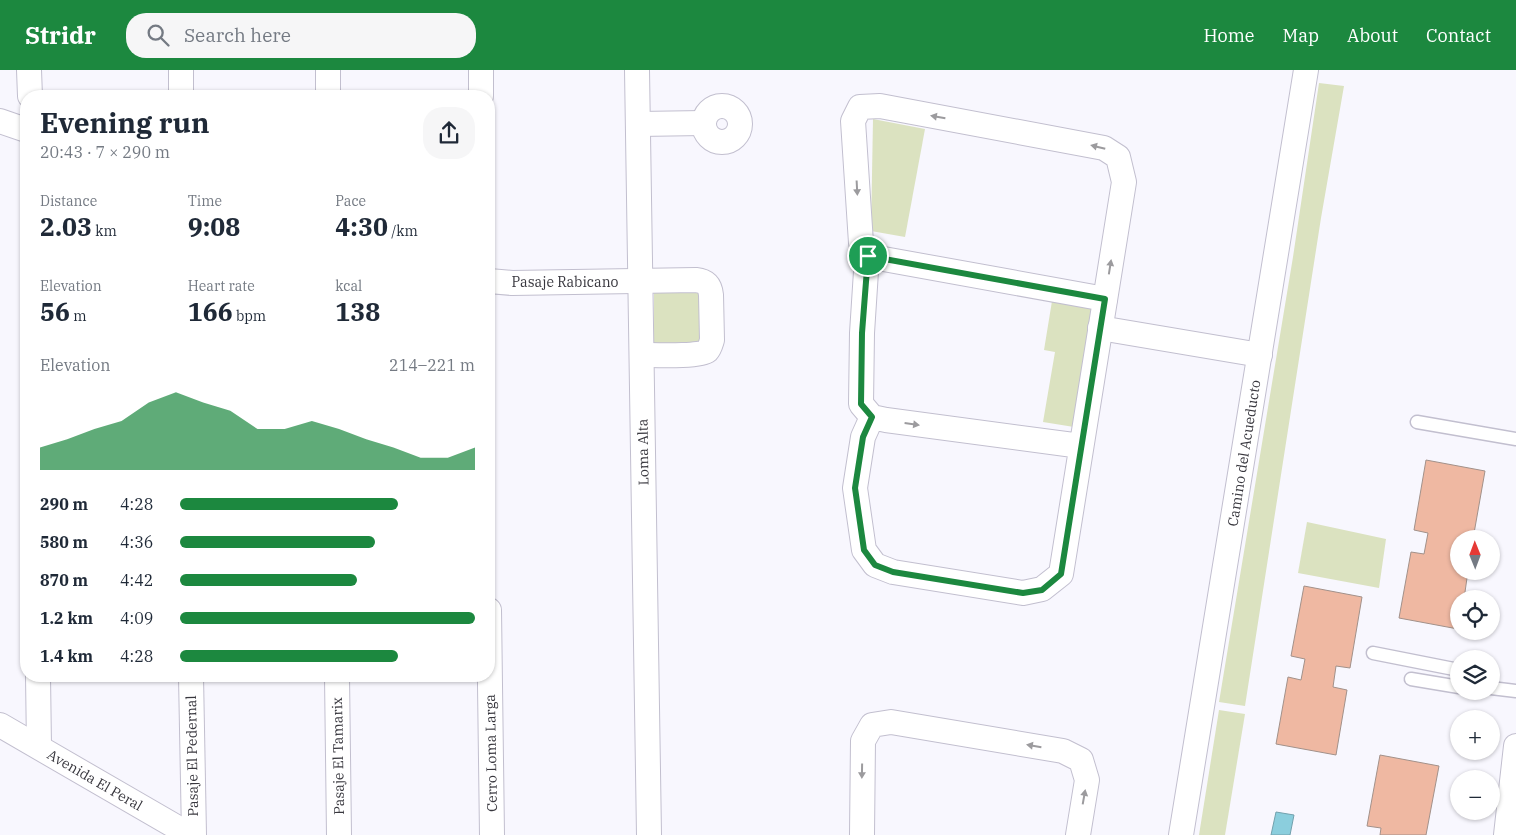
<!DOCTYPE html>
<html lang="en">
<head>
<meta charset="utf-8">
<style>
  body { margin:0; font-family:"IBM Plex Serif",serif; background:#f6f6f7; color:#1f2937; height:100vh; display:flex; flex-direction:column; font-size:19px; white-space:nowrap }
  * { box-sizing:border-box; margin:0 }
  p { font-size:16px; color:#747a83 }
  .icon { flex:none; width:28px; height:28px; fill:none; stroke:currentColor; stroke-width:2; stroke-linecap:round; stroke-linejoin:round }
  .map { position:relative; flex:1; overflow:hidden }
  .details { position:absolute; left:20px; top:20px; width:475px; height:592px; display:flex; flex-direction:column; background:#fff; border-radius:20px; box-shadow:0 1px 4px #0004 }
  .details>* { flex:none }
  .needle { width:32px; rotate:359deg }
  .buttons { position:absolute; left:1450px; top:460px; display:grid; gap:10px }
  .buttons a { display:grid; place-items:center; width:50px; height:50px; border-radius:50%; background:#fff; box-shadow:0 1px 4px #0004; font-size:25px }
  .pin { position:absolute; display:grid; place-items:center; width:42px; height:42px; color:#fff; margin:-21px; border:2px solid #fff; border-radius:50%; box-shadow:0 1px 5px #0007 }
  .round { display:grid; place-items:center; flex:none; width:52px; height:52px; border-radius:20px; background:#f6f6f7 }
  .head { display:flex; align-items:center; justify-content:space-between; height:85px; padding:0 20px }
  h1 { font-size:28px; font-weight:700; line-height:38px }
  .metrics { display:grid; grid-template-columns:repeat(3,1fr); gap:8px; height:85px; padding:5px 20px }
  .metrics div { display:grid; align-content:center }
  .metrics b { font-size:25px; font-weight:700 }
  .metrics small { font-size:14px; font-weight:400 }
  .metrics p { font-size:14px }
  .chart { height:140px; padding:10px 20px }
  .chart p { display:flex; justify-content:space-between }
  .chart svg { width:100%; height:90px; margin-top:5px; fill:#1c883f; opacity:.7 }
  ul { padding:0 20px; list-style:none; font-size:16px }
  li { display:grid; grid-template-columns:80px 60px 1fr; align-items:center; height:38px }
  li i { height:12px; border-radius:6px; background:#1c883f }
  header { display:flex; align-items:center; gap:30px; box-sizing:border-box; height:70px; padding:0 25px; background:#1c883f; color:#fff }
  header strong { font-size:24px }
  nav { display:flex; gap:28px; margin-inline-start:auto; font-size:18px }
  .search { width:350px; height:45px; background:#f6f6f7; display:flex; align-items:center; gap:12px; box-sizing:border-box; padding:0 18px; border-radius:20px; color:#747a83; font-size:19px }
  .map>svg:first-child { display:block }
</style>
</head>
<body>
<header>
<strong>Stridr</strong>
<div class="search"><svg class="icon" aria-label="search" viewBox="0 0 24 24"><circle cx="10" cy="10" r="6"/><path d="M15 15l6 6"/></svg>Search here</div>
<nav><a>Home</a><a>Map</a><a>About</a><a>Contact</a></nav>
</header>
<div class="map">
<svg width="1516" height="765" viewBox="0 0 1516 765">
  <rect width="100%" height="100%" fill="#f8f7fe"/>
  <g fill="#dbe2c0">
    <path d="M1319 13 1344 16 1321 148 1245 636 1219 632 1293 187Z"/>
    <path d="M873 49 925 59 905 167 871 161Z"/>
    <rect x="654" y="219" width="49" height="61"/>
    <path d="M1052 231 1093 237 1074 357 1043 352 1055 282 1044 280Z"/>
    <path d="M1307 452 1386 469 1379 518 1298 503Z"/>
    <path d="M1219 640 1245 644 1225 765H1199Z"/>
  </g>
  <path fill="#8bcedd" stroke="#72a1ad" d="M1276 742 1294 745 1290 765H1271Z"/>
  <g fill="#efb8a2" stroke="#a2918a">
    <path d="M1426 390 1485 401 1473 469H1459L1455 492H1459V501H1468L1464 529H1459L1458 559 1399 548 1411 482 1424 484 1428 463 1414 460Z"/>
    <path d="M1304 516 1362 527 1350 598 1336 596 1333 617 1347 620 1336 685 1276 674 1288 607 1301 610 1305 589 1291 586Z"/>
    <path d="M1380 685 1439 696 1426 765H1380L1381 758 1367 756Z"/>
  </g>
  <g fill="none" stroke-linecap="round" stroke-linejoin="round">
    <defs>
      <g id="service">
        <path d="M1417 352 1516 369"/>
        <path d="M1373 583 1459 600"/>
        <path d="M1411 609 1459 617"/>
        <path d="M1491 618 1516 621"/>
      </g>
      <g id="minor">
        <path d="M29 0 30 26"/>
        <path d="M181 0V26"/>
        <path d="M328 0V26"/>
        <path d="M481 0V26"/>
        <path d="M637 0 649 765"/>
        <circle cx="722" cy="54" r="18"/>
        <path d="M0 51 26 60"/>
        <path d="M638 54 704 53"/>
        <path d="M867 186 1105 229"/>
        <path d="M489 211 512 213 696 210C705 211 710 215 711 225L712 270C711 273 710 278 707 281 700 287 653 285 642 285"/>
        <path d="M1100 258 1260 285"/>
        <path d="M872 347 863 367 855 418 864 480 875 495 893 502 1023 523 1042 519 1061 504 1124 112 1118 87 1104 78 880 36 860 37 853 51 861 173 867 186 862 263 861 334 872 347 886 350 1081 376"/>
        <path d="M489 540 492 765"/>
        <path d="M38 606 39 677"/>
        <path d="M191 606 194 765"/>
        <path d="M337 606 339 765"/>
        <path d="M0 655 190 765"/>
        <path d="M862 765 863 671 872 655 891 652 1063 681 1081 690 1087 710 1078 765"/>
        <path d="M1181 765 1306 0"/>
        <path d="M1506 765 1516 676"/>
      </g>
    </defs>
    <use href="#service" stroke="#c2bfcf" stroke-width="15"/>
    <use href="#minor" stroke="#c2bfcf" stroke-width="26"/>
    <use href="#service" stroke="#fff" stroke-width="12"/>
    <use href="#minor" stroke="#fff" stroke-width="24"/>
  </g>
  <defs><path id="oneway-solid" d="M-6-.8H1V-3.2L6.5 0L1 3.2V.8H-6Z" transform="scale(1.25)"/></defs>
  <g fill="#9c9b9e">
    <use href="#oneway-solid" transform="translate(938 47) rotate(-170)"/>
    <use href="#oneway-solid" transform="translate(1098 77) rotate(-166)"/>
    <use href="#oneway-solid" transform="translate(857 118) rotate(87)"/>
    <use href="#oneway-solid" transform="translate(1110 197) rotate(-81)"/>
    <use href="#oneway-solid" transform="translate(912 354) rotate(8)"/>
    <use href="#oneway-solid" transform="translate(1034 676) rotate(-170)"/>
    <use href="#oneway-solid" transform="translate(862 701) rotate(91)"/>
    <use href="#oneway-solid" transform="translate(1084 727) rotate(-80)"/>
  </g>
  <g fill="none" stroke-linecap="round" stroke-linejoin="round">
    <defs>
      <path id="route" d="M868 186 1105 229 1061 504 1042 520 1023 523 893 502 875 495 864 480 855 418 863 367 872 347 861 334 862 263Z"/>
    </defs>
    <use href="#route" stroke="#fff" stroke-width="10"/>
    <use href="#route" stroke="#1c883f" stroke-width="6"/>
  </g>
  <g text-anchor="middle" stroke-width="4.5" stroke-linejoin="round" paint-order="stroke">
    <g font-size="14" fill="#38373e" stroke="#fff">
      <text x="565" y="217">Pasaje Rabicano</text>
      <text transform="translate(643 382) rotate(-91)" y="5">Loma Alta</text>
      <text transform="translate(1244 383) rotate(-81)" y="5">Camino del Acueducto</text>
      <text transform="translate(491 683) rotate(-91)" y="5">Cerro Loma Larga</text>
      <text transform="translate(192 686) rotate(-91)" y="5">Pasaje El Pedernal</text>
      <text transform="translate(338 686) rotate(-91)" y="5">Pasaje El Tamarix</text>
      <text transform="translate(95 710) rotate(30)" y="5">Avenida El Peral</text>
    </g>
  </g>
</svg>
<div class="buttons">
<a><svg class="needle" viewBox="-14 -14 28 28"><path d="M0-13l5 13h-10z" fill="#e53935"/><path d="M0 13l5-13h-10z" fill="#747a83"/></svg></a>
<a><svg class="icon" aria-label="locate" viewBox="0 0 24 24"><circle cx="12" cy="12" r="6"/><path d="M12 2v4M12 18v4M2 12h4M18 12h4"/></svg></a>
<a><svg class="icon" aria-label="layers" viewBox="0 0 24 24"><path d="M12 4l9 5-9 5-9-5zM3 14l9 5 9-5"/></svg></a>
<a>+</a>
<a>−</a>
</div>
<div class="pin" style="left:868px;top:186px;background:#1e9e55"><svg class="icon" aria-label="arrive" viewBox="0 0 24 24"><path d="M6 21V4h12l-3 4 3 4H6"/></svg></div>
<section class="details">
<div class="head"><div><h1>Evening run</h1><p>20:43 · 7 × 290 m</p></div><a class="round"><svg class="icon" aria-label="share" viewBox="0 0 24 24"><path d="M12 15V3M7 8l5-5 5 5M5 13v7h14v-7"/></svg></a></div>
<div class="metrics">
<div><p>Distance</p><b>2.03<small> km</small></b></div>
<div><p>Time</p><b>9:08</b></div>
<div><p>Pace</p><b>4:30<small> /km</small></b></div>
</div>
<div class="metrics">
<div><p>Elevation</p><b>56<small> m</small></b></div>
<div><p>Heart rate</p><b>166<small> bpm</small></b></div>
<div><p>kcal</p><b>138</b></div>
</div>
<div class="chart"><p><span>Elevation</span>214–221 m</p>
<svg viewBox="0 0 160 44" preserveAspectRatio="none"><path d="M0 44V33L10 29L20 24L30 20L40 11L50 6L60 11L70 15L80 24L90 24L100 20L110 24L120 29L130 33L140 38L150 38L160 33V44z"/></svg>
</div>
<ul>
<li><b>290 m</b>4:28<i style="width:74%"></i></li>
<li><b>580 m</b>4:36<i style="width:66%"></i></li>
<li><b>870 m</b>4:42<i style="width:60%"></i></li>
<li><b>1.2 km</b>4:09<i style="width:100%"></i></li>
<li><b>1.4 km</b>4:28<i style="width:74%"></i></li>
</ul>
</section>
</div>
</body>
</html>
